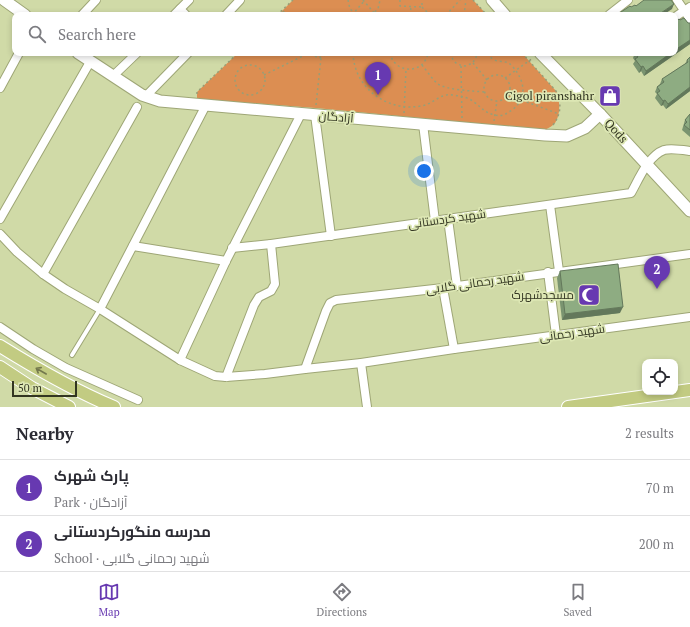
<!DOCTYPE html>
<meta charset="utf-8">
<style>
body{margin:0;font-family:"PT Serif",Cairo,serif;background:#f2f2f3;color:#2b2b33}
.controls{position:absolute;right:12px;bottom:12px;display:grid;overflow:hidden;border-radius:8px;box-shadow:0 2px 6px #0003}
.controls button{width:36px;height:36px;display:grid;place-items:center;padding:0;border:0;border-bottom:1px solid #e1e1e2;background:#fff;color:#2b2b33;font:20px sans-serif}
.scale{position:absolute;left:12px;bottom:10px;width:65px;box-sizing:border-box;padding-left:4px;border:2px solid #323521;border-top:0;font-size:11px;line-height:14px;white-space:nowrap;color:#323521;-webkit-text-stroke:3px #dde7b4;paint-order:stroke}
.you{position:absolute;left:424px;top:171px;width:14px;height:14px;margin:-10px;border:3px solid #fff;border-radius:50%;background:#1a73e8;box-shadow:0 0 0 6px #1a73e833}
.badge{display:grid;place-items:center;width:26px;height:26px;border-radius:50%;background:#6739b1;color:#fff;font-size:13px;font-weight:700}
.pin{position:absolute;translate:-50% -33px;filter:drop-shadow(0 1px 2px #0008)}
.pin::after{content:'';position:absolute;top:21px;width:14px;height:12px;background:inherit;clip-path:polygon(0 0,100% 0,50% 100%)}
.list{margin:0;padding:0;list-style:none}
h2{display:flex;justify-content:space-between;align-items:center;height:52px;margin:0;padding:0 16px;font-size:17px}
h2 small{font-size:13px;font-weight:400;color:#7c7c81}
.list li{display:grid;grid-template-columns:26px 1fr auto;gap:12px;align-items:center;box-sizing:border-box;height:56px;padding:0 16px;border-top:1px solid #e1e1e2}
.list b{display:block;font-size:15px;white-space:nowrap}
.list p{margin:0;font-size:13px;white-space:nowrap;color:#7c7c81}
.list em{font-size:13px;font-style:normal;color:#7c7c81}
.icon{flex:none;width:22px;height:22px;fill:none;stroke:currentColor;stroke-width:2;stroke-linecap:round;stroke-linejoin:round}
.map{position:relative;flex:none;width:690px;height:407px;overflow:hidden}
.search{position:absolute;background:#fff;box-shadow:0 2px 6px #0003;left:12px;right:12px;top:12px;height:44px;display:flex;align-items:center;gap:10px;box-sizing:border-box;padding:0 14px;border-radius:8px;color:#7c7c81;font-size:15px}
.sheet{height:164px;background:#fff}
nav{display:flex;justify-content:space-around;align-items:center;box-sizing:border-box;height:56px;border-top:1px solid #e1e1e2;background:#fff;font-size:11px;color:#7c7c81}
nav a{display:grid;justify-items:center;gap:2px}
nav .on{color:#6739b1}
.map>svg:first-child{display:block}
.green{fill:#dc8e52}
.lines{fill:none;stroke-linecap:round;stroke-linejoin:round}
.lane-casing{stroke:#9ea676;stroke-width:6}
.street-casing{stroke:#9ea676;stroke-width:10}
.secondary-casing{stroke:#9ea676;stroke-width:13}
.primary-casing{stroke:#fff;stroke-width:14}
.path{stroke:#979f77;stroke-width:1.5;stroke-dasharray:2 3;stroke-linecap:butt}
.lane{stroke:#fff;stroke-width:4}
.street{stroke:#fff;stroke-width:8}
.secondary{stroke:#fff;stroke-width:11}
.primary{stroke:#c2cb82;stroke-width:12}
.wall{fill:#7a9470}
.shaded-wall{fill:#63785b}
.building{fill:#8eac82;stroke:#63785b}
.oneway{stroke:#73784d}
.labels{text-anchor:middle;stroke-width:3.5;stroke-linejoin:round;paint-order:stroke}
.poi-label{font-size:12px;fill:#323521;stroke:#dde7b4;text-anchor:end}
.street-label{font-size:12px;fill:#323521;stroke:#dde7b4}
</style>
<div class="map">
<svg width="690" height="407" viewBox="0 0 690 407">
<rect width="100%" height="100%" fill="#d0daa7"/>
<g class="green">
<path d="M293,0H473L487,15H278Z"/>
<path d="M238,53H522L556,91C560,100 561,114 555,123C553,126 548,128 545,130L316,108L197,99V92Z"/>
</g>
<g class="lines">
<g class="lane-casing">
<path id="lane" d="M72,355L100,309"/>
</g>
<g class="street-casing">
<g id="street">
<path d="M677,0L690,19"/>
<path d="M180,9L186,15"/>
<path d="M82,15L96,0"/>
<path d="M174,15L189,0"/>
<path d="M226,15L240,0"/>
<path d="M609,15L628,0"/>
<path d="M675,17L690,7"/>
<path d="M113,76L137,53"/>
<path d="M0,88L19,53"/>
<path d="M146,96L188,53"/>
<path d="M315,115L331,236"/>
<path d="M423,124L435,221"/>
<path d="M550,205L559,271"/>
<path d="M0,219L90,62"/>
<path d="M448,219L457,286"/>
<path d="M0,234L17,252L43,274L65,289L100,309L180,360L215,376L226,377L265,374L305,369L361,363L454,349L690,317"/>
<path d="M133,246L226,261"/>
<path d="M232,248L271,244L631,193C639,179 648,156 664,150C671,148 683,150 690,151"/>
<path d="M548,272L556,335"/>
<path d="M43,274L137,107"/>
<path d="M443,288L454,349"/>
<path d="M100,309L206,105"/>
<path d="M0,327L33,349L66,368L138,400"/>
<path d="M180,360L226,261L301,114"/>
<path d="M361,363L367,407"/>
<path d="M305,369L326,311L330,303L336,300L443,288L690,254"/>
<path d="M226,377L254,305L259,297L271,291L275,284L271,244"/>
</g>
</g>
<g class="secondary-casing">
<g id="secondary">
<path d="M4,0L25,15"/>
<path d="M492,0L505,15"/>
<path d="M78,53L142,95L160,101L545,135L567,136L585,128L600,114"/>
<path d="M540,53L600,114L690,211"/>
</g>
</g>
<g class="primary-casing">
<g id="primary">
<path d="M0,346C37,369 73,390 114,407"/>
<path d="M0,367L32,388L69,407"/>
<path d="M568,407L690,390"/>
</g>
</g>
<g class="path">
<path d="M348,0L350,9L357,15"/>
<path d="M363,0L376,15"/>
<path d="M400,0V6L422,7V0"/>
<path d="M473,0L487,15"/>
<path d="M422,7L430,15"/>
<path d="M283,11L287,15"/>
<path d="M277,15L293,0"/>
<path d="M352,15L365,0"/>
<path d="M371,15L378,9L380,0"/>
<path d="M410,15L411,7"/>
<path d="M446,15L460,0"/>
<path d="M464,15L466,0"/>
<path d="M311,53L318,58L324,56L328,53"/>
<path d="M353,53C354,88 387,112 421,106C432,105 440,93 452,95C460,96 468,97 474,102C482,108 485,113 495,115C502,117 506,114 512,110C528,98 525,80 512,66C508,61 503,62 498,61C495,61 492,58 490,57L489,53"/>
<path d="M390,53C394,74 424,75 428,53"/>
<path d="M451,53C452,61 456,65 465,66C472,64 476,61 477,53"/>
<path d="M522,53L556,91C562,104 561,114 553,125"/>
<path d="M473,63L487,80"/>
<path d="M422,65C427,71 432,79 438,84C447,90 473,91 484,92"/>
<circle cx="250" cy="80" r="15"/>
<path d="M461,66L462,118"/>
<path d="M264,75L309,53"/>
<circle cx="497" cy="88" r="13"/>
<path d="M505,78L533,58"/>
<path d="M197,94V92L238,53"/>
<path d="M508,95L559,114"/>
<path d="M316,105L321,58"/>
<path d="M404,113L406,69"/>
<path d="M494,121L497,101"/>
</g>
<use href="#lane" class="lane"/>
<use href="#street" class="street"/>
<use href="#secondary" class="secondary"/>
<use href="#primary" class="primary"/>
</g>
<g class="wall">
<path d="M680,20L688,23H690V44L644,76L641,71L639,73L633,64L635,61L633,58L635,53H675Z"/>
<path d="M690,57V91L666,109L663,105L661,106L655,98L657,94L655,92L657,87L660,84L662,79L685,64L687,60Z"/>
<path d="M690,114V137L682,130L685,120Z"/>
<path d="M560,271L620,313L562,320L557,278Z"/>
</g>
<g class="shaded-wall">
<path d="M674,4L672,9L663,15H658Z"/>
<path d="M690,40V44L644,76L646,71L671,53H675V50Z"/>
<path d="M643,66L641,71L639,73L641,67Z"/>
<path d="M690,87V91L666,109L668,104Z"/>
<path d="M665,100L663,105L661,106L663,101Z"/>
<path d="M623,307L620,313L562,320L565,314Z"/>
</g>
<g class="building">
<path d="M644,0H671L674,4L658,15H618V14L630,6L631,7L635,5L636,6Z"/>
<path d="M684,18L688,23H690V40L675,50V22L679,19L680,20Z"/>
<path d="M635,53H671L646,71L643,66L641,67L635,59L638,57Z"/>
<path d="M690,57V87L668,104L665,100L663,101L657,93L660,91L657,87L664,82L662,79L688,62L687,60Z"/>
<path d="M690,114V130L684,125L687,122L685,120Z"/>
<path d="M618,264L623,307L565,314L560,271Z"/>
</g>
<defs><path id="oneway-shaft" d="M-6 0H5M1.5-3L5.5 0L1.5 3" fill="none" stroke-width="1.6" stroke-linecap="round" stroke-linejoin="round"/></defs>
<use class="oneway" href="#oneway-shaft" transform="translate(41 371) rotate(-150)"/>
<defs>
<g id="shop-square" transform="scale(1.15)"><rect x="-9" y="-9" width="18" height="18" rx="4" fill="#6739b1" stroke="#dde7b4"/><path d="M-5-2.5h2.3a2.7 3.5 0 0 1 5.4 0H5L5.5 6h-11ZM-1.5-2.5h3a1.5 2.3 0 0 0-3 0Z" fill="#fff"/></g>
<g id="mosque-square" transform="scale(1.15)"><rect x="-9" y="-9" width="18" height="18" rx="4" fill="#6739b1" stroke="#dde7b4"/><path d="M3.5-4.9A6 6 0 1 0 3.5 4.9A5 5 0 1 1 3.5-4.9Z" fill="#fff"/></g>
</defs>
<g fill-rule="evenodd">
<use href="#shop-square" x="610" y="96"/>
<use href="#mosque-square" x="589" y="295"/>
</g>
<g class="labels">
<g class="poi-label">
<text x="594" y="100">Cigol piranshahr</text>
<text x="574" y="299">مسجدشهرک</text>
</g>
<g class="street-label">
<text transform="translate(336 117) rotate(5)" y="4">آزادگان</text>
<text transform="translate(616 131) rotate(48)" y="4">Qods</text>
<text transform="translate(447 219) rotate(-8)" y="4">شهید کردستانی</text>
<text transform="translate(475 283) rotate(-8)" y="4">شهید رحمانی گلابی</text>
<text transform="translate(572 333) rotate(-8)" y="4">شهید رحمانی</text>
</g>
</g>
</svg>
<div class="controls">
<button><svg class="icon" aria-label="locate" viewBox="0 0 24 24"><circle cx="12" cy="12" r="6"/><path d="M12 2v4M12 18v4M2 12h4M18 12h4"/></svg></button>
</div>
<div class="scale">50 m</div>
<div class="you"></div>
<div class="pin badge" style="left:378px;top:95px">1</div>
<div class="pin badge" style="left:657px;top:289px">2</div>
<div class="search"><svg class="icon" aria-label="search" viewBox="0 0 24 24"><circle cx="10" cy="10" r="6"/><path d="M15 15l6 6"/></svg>Search here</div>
</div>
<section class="sheet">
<h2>Nearby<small>2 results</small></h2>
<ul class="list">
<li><span class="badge">1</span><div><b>پارک شهرک</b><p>Park · آزادگان</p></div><em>70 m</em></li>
<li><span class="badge">2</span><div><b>مدرسه منگورکردستانی</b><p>School · شهید رحمانی گلابی</p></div><em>200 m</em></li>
</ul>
</section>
<nav>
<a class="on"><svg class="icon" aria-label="map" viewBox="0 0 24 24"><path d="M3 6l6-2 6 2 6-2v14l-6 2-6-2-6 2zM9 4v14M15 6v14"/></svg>Map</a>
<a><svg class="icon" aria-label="directions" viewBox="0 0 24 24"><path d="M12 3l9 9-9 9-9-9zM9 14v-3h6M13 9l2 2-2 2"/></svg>Directions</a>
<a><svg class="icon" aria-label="saved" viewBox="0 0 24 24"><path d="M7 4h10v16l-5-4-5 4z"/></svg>Saved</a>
</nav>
